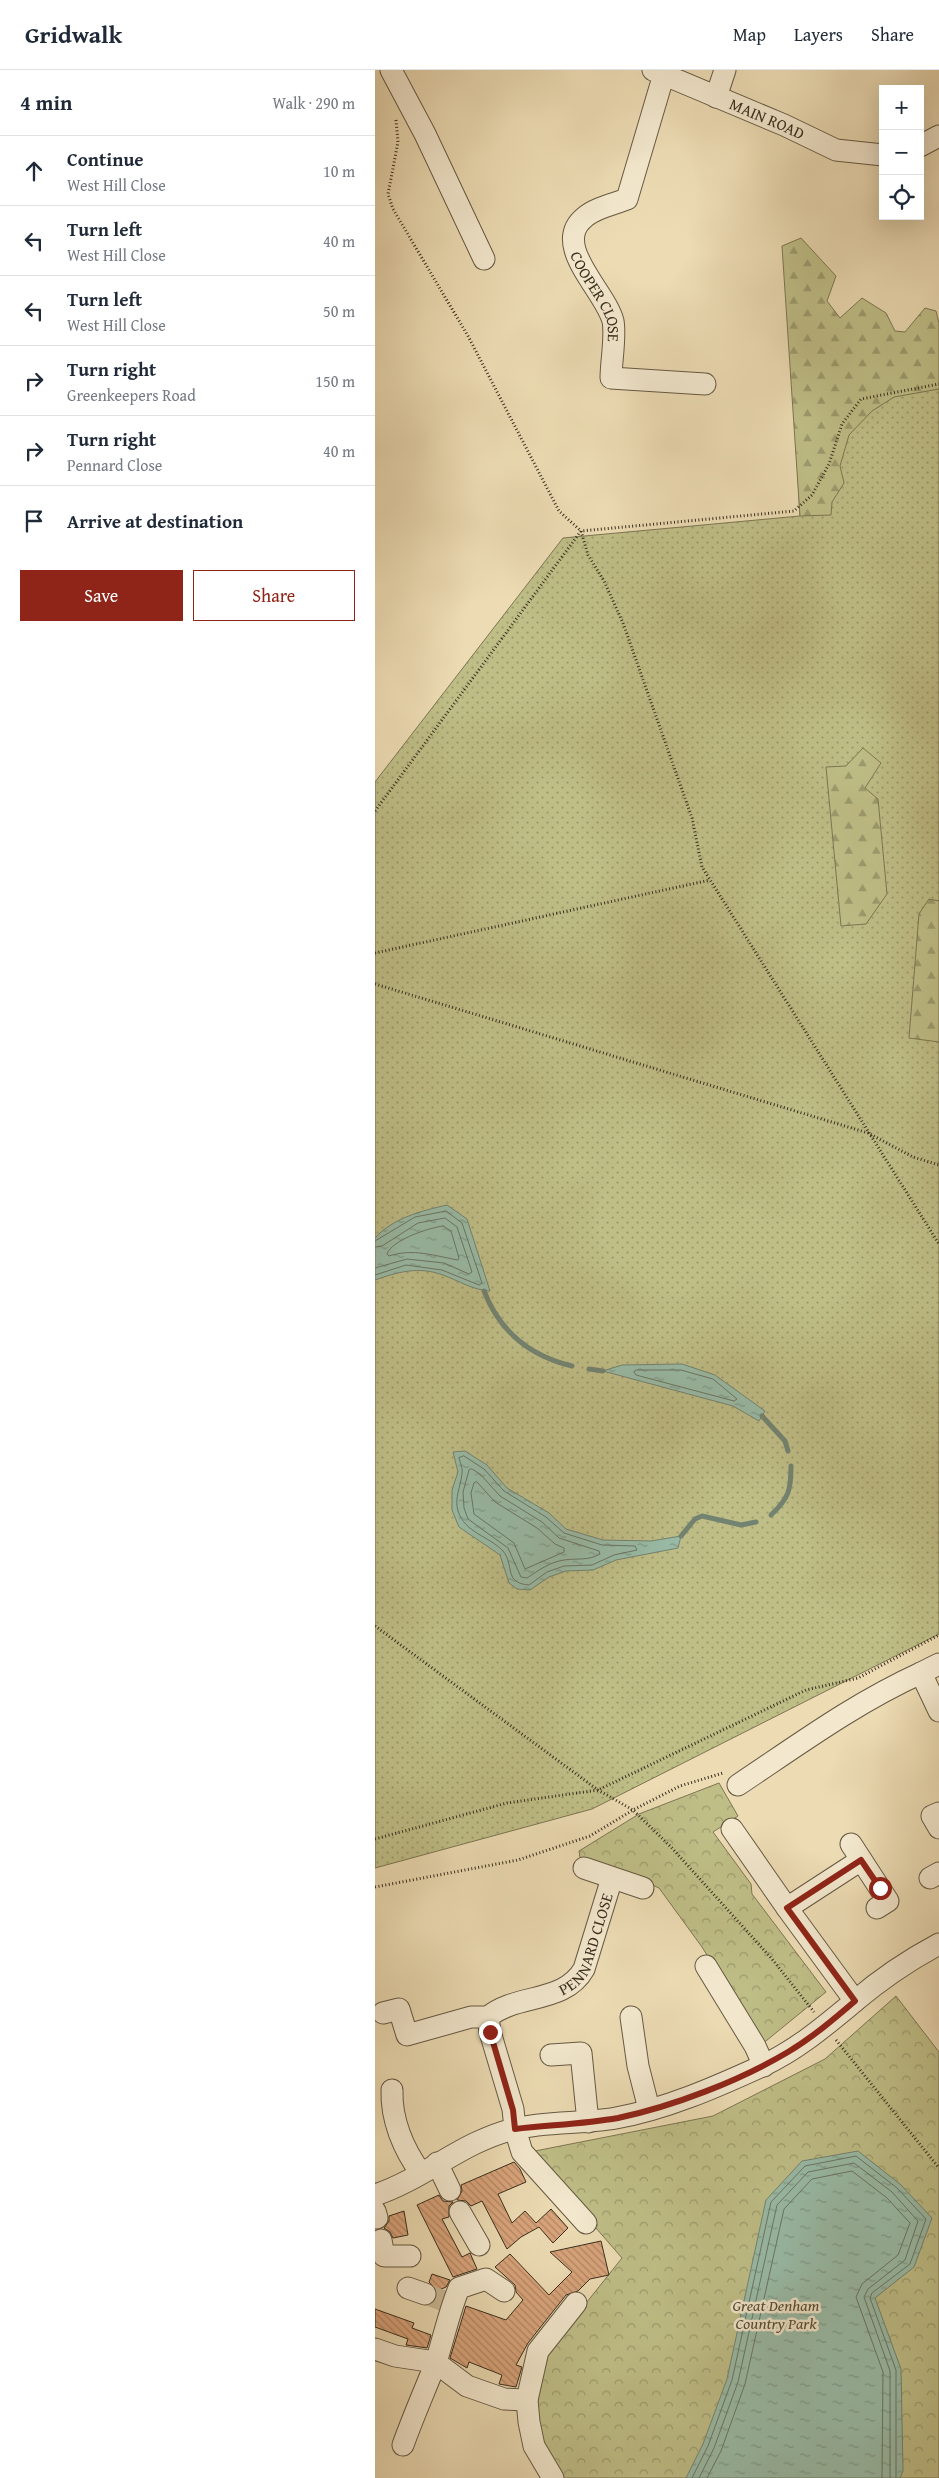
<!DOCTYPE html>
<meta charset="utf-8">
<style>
body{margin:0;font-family:"Gentium Book Plus",serif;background:#f2f2f3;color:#1f2937}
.controls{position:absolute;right:15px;top:15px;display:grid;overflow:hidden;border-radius:0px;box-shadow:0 5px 20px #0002}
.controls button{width:45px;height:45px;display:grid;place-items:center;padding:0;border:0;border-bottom:1px solid #e0e1e3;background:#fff;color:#1f2937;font:25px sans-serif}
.stop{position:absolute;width:15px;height:15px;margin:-11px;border:4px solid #8f2418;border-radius:50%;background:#fff}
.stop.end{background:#8f2418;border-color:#fff;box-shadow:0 1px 5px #0008}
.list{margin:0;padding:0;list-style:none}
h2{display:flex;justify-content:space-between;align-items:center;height:65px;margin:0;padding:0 20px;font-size:21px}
h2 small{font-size:16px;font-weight:400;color:#747a83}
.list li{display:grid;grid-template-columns:32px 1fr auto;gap:15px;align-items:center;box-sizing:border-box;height:70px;padding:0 20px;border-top:1px solid #e0e1e3}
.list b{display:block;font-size:19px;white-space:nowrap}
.list p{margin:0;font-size:16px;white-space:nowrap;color:#747a83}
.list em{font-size:16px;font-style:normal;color:#747a83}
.actions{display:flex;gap:10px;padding:15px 20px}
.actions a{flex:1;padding:11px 0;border:1px solid #8f2418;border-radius:0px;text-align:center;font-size:18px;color:#8f2418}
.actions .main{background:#8f2418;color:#fff}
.icon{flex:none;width:28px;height:28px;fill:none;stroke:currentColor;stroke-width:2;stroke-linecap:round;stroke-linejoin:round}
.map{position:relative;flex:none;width:564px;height:2408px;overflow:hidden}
header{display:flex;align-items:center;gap:30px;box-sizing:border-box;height:70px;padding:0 25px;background:#fff;border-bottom:1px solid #e0e1e3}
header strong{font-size:24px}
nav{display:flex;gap:28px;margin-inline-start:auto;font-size:18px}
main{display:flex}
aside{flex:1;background:#fff}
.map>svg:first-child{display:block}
.grass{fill:url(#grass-dots);stroke:#7c7652}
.forest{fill:url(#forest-firs);stroke:#7c7652}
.park{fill:url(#park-crowns);stroke:#7c7652}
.water{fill:url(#water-ripples);stroke:#738371}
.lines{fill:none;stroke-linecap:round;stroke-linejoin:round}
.shore{stroke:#6a7563;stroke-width:1}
.stream{stroke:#738371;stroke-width:5}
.building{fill:url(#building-back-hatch);stroke:#3a2e1e}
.minor-tunnel{stroke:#c8b895;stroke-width:21;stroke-dasharray:21 11;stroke-linecap:butt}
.minor-casing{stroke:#665943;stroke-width:23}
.path{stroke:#3a2e1e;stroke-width:3;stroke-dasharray:1 2.5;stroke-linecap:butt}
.minor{stroke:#f3e8ce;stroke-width:21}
.route{stroke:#8f2418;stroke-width:6}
.labels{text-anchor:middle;stroke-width:5;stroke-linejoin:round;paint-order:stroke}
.street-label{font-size:16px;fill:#3a2e1e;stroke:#f3e8ce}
.park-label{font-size:16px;font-style:italic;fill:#554b33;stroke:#f3e8ce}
</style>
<header>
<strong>Gridwalk</strong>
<nav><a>Map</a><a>Layers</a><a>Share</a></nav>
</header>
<main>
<aside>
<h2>4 min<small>Walk · 290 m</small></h2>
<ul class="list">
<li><svg class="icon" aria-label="ahead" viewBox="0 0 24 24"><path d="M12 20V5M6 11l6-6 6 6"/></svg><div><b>Continue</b><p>West Hill Close</p></div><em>10 m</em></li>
<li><svg class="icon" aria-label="left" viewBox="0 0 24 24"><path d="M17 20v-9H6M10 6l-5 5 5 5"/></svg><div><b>Turn left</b><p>West Hill Close</p></div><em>40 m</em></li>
<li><svg class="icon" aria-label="left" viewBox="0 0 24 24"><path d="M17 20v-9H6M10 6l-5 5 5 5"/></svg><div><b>Turn left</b><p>West Hill Close</p></div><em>50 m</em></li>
<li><svg class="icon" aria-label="right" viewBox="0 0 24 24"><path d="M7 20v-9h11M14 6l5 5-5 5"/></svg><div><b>Turn right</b><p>Greenkeepers Road</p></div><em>150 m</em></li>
<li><svg class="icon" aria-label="right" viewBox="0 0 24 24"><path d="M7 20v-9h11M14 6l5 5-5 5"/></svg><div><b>Turn right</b><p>Pennard Close</p></div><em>40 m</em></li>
<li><svg class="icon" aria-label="arrive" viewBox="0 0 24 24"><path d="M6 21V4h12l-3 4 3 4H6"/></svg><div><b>Arrive at destination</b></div></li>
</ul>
<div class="actions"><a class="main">Save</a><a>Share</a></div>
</aside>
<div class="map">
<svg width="564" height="2408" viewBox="0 0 564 2408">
<defs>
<pattern id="grass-dots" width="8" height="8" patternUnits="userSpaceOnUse" patternTransform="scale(1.25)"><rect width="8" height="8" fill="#bfbe87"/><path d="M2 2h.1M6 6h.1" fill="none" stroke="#9c9b6e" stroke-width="1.8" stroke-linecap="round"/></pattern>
<pattern id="forest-firs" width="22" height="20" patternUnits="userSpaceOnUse" patternTransform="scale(1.25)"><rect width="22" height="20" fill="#bfbe87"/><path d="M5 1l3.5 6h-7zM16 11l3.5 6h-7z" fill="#9c9b6e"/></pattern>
<pattern id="park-crowns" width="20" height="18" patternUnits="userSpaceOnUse" patternTransform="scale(1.25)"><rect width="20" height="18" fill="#bfbe87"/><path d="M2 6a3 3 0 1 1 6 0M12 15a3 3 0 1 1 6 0" fill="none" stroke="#9c9b6e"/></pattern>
<pattern id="water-ripples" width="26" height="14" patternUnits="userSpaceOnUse" patternTransform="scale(1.25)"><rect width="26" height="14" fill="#99bca8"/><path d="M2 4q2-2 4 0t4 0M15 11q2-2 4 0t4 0" fill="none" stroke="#7e9988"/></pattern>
<pattern id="building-back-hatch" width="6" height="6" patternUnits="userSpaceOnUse" patternTransform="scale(1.25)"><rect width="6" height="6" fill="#d9a47b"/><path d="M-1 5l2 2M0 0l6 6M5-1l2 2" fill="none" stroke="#b18664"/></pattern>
</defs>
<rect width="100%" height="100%" fill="#ecdbb3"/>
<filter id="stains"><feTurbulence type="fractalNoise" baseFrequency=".004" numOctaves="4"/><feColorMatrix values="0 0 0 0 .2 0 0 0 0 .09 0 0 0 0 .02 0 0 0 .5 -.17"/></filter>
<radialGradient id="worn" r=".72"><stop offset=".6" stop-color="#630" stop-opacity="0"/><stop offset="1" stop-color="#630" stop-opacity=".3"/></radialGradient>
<path class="grass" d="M417,302L564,312V1564L217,1739L0,1798V712L188,468L425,446Z"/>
<g class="forest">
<path d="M426,168L461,206L452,231L465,248L487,228L511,243L520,261L530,262L550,238L561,241L564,253V319L519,327L497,341L474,365L465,396L469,413L457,432L456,445L425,446L407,176Z"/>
<path d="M488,678L506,693L490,718L503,729L512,824L491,854L466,856L451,697L471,696Z"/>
<path d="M554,829L564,831V972L534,968L544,844Z"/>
</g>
<g class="park">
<path d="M344,1713L363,1746L338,1762L376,1814L377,1824L451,1922L386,1975L363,1934L327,1877L284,1818L266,1810L205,1788L204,1781L264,1744Z"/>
<path d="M521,1926L564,1982V2408H184L164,2360L162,2320L173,2281L247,2188L155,2082L338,2046L450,1989Z"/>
</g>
<g class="water">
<path d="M72,1135L92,1149L115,1221C98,1220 84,1211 68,1205C43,1196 23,1202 0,1210V1168C18,1148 46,1141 72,1135Z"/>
<path d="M307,1294L340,1305L390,1341L384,1351L358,1336L228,1301L247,1295Z"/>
<path d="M90,1381L112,1395L132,1418L174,1443L191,1459L228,1470L276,1471L306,1466L303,1478L241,1490L218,1500L191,1501L174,1507L155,1520L142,1519L134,1513L125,1485L84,1457L77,1440V1420L83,1402L78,1382Z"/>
<path d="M483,2081L525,2114L557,2148L539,2197L500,2228L526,2299L528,2401L525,2408H311L328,2374L352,2309L391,2130L427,2091Z"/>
</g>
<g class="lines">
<g class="shore">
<path d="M68,1156L76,1161L84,1188L83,1190C60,1186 38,1178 14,1186L12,1184C17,1170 53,1158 68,1156Z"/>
<path d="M0,1171L40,1147L71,1141L87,1153L107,1213L104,1215L67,1200L31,1195L0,1205"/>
<path d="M0,1177L7,1176L43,1153L70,1148L82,1157L97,1202L94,1204L69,1193L32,1189L0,1198"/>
<path d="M262,1300H306L338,1309L362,1329L359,1331L261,1305L259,1302Z"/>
<path d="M89,1386L109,1399L129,1421L171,1447L189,1463L227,1475L260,1476L262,1480L239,1485L217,1495L189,1496L172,1502L154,1515C128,1513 140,1495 128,1481C114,1466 90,1463 83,1441C79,1427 86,1417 87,1403C88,1398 85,1393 84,1388Z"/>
<path d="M97,1399L105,1404L125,1426L167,1452L184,1468L224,1481L225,1484C213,1491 202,1488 189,1490C175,1492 164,1500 152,1508L146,1507L133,1478L93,1449L89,1438L88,1422L94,1400Z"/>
<path d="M102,1412L120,1432L162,1458L180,1474L189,1478V1482L150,1499L139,1473L99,1444L96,1423L99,1413Z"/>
<path d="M317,2408L333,2376L357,2310L396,2132L430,2096L481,2086L522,2118L551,2149L535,2194L497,2223L495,2228L521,2300V2408"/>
<path d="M324,2408L339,2378L363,2312L402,2135L433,2102L479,2093L517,2122L543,2151L530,2190L493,2219L489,2227L515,2301V2408"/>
<path d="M332,2408L346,2381L370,2314L409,2139L437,2109L477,2101L512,2128L535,2153L523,2185L487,2214L481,2227L508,2302L507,2408"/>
</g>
<g class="stream">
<path d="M109,1221C125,1262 155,1286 197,1296"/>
<path d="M214,1299L228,1301"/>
<path d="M387,1346L410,1371L413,1381"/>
<path d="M396,1445C414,1428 416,1420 416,1396"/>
<path d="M306,1466L320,1449L327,1446L366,1455L381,1452"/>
</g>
</g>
<g class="building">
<path d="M139,2092L145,2099L151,2112L123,2124L137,2153L150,2141L161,2153L176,2139L193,2158L178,2173L164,2157L146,2167L132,2179L107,2131L96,2136L91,2131L82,2130L87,2121L86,2115Z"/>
<path d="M64,2125L68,2131L78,2132L74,2136V2147L67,2149L87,2187L95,2183L102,2199L78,2207L42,2135Z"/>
<path d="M29,2141L33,2165L18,2168L15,2162L9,2158L14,2151V2146Z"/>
<path d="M226,2171L234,2205L215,2209L203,2221L191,2225L153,2273L141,2295L147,2297L141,2317L124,2314L127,2305L94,2292L92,2298L75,2288L91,2236L131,2250L148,2230L141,2222L140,2215L120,2197L135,2184L174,2225L197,2202L175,2182Z"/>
<path d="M57,2204L75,2210L71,2217L62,2221L54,2212Z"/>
<path d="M0,2239L39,2253L37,2258L56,2265L52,2278L31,2275L33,2269L0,2257Z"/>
</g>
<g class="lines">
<path class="minor-tunnel" d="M50,2224L69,2231"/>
<g class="minor-casing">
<g id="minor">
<path d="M16,0L50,64L109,189"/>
<path id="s1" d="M278,0L409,55L461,80L508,85"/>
<path id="s2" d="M289,4L252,129C239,134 220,138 210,147C175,175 230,220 238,251C241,266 236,292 236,308L330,314"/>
<path d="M341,27L350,0"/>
<path d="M545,76L564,66"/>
<path d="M564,1594L546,1603L564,1641"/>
<path d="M363,1715C423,1675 480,1633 546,1603"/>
<path d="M564,1743L557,1746L564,1758"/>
<path d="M357,1759L412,1838L480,1931"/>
<path d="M476,1774L513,1831L502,1838"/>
<path d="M209,1798L268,1818"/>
<path d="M555,1808L564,1803"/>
<path d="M412,1838L486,1790"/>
<path d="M331,1896L380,1976L389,1996"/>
<path d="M8,1943L24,1939L32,1965L96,1947H113"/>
<path d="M256,1947L263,1996L274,2039"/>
<path d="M176,1985L206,1983L213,2052"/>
<path d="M17,2020C16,2049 28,2079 46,2103"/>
<path d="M62,2093L75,2120"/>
<path d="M0,2125C49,2109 88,2071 139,2059C172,2051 208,2054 241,2048C291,2039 341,2017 387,1996C422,1980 451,1955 480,1931C506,1909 534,1890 564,1874"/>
<path d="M0,2141L2,2148"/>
<path d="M85,2142L104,2175"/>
<path id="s3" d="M211,2153L147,2082L140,2059L138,2039L115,1962L113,1947C142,1923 189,1934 209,1899L237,1808"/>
<path d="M6,2170L9,2186H35"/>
<path d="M33,2218L50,2224"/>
<path d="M0,2279L20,2286L60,2292L92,2316L129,2329L152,2330"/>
<path d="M28,2375C38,2347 50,2320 61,2292C69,2267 74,2242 84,2218L111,2209L129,2221"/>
<path d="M178,2408L159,2376L154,2352L152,2330L163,2281L201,2233"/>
</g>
</g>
<g class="path">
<path d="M21,50L23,72L13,124L18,139L93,266L184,441L206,461L213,485L229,511L248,553L317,748L327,797L564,1174"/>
<path d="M0,741L206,461L419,441L437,425L454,394L467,354L486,329L564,314"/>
<path d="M0,883L335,810"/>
<path d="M0,914L493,1063L538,1087L564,1095"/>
<path d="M0,1556L223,1720L258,1740L296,1777L397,1889L439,1942"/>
<path d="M0,1769L132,1733L223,1720L431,1620L483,1608L564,1565"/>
<path d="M0,1817L143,1790L215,1766L258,1740L305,1716L348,1703"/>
<path d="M461,1970L564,2098"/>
</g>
<use href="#minor" class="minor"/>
</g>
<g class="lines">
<path class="route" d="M115,1962L138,2040L140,2059C174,2055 209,2054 243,2048C299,2036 364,2011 413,1982C438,1967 459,1949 480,1931L412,1838L486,1790L505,1818"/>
</g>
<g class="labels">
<g class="street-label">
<text dy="6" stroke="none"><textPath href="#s1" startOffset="124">MAIN ROAD</textPath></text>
<text dy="6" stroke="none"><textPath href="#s2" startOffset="265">COOPER CLOSE</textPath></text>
<text dy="6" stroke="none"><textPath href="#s3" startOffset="368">PENNARD CLOSE</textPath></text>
</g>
<g class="park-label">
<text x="401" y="2241">Great Denham<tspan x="401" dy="18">Country Park</tspan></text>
</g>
</g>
<rect width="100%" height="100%" filter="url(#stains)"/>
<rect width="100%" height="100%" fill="url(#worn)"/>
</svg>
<div class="controls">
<button>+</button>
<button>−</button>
<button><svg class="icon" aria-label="locate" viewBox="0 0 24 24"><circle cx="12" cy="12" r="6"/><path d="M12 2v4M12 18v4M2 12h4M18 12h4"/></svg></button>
</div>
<div class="stop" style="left:505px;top:1818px"></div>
<div class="stop end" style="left:115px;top:1962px"></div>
</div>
</main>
